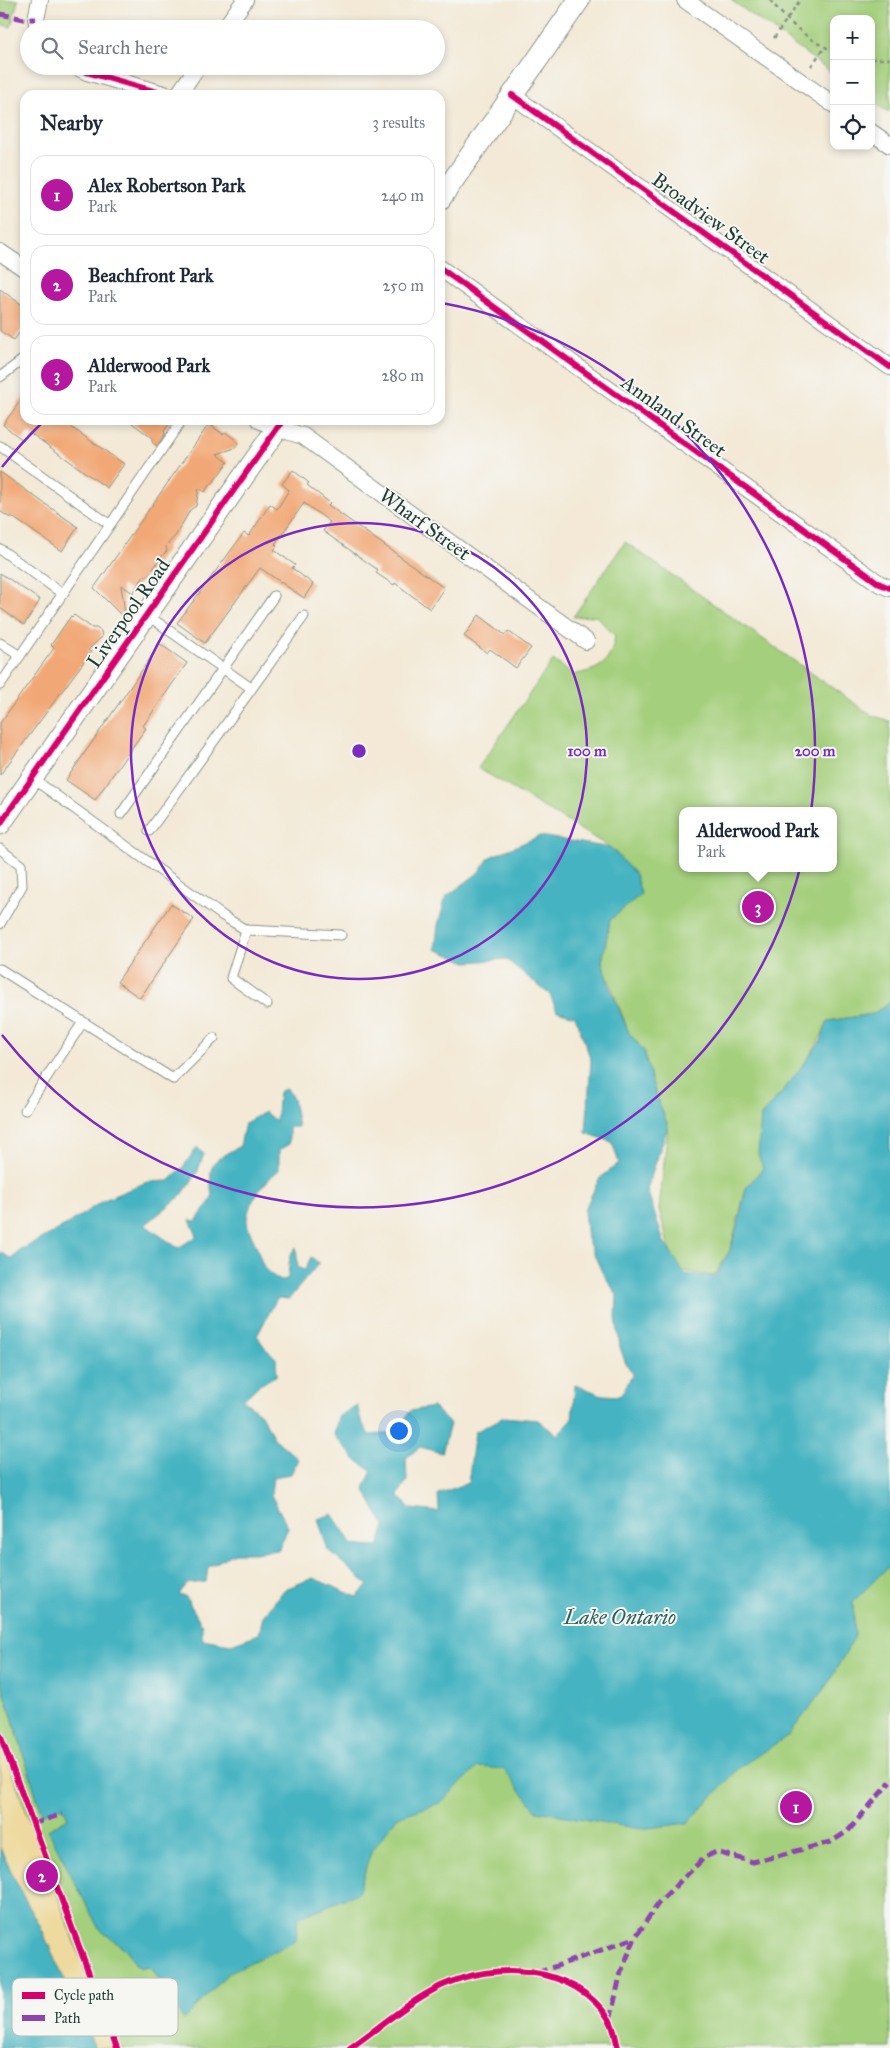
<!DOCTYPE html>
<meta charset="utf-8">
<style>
body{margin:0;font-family:"IM FELL Great Primer",serif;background:#f2f2f3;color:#1f2937}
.controls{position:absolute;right:15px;top:15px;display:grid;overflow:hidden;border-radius:10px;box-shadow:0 2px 8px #0003}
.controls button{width:45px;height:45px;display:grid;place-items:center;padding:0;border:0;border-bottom:1px solid #e0e1e3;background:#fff;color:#1f2937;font:25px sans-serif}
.you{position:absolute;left:398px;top:1430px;width:18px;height:18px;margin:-12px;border:4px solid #fff;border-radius:50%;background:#1a73e8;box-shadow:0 0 0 8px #1a73e833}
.badge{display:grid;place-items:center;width:32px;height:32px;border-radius:50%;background:#b5179e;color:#fff;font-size:16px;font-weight:700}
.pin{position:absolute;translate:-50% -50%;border:2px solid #fff;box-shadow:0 1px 5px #0006}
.popup{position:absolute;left:679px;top:807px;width:158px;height:65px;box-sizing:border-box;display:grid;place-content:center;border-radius:10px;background:#fff;filter:drop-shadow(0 1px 4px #0005);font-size:16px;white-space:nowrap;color:#747a83}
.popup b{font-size:19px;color:#1f2937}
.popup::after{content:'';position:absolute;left:50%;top:100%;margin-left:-10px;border:10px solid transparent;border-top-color:#fff}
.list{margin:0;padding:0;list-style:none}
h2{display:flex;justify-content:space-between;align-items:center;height:65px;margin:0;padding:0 20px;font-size:21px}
h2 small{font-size:16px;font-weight:400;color:#747a83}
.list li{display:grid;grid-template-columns:32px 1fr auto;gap:15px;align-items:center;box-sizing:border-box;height:80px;margin:0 10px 10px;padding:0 10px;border:1px solid #e0e1e3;border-radius:15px}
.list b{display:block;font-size:19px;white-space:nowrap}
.list p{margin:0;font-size:16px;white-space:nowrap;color:#747a83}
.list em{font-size:16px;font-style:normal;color:#747a83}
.icon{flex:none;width:28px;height:28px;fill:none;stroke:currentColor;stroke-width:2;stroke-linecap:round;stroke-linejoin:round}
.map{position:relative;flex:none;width:890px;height:2048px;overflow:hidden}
.search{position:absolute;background:#fff;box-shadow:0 2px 8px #0003;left:20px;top:20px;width:425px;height:55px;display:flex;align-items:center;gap:12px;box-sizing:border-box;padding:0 18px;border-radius:28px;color:#747a83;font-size:19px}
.panel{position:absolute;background:#fff;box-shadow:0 2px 8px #0003;left:20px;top:90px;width:425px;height:335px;border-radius:15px}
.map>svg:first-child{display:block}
.green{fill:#a4cf7c;stroke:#628658;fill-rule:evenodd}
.sand{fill:#eeda9e;stroke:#868c69}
.water{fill:#45b3c1;stroke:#32787a}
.building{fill:#f2a876}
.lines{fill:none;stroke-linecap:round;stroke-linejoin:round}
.service-casing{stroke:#899385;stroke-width:11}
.minor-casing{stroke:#899385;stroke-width:18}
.tertiary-casing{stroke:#899385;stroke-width:23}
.path{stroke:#899385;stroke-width:2.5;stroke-dasharray:4 4;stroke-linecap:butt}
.service{stroke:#fff;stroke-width:9}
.minor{stroke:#fff;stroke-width:16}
.tertiary{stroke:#fff;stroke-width:21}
.quiet{stroke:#8e44ad;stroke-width:5;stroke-dasharray:10 5;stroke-linecap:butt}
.cycleway-casing{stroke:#f6f6f2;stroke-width:9}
.cycleway{stroke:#d6006c;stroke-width:6}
.ring{fill:none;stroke:#7b2cbf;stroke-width:2.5}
.labels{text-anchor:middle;stroke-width:4;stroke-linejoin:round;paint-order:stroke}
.street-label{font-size:20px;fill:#1f3d34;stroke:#f6f6f2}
.water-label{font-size:21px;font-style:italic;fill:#2a605e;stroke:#f6f6f2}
.key{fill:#f6f6f2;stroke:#b6beb9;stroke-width:1}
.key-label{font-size:14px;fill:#1f3d34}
.centre{fill:#7b2cbf;stroke:#f6f6f2;stroke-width:2.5}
.ring-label{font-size:15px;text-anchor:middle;font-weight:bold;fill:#7b2cbf;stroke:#f6f6f2;stroke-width:4;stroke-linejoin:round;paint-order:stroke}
</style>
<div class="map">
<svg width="890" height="2048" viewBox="0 0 890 2048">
<rect width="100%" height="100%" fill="#f6f6f2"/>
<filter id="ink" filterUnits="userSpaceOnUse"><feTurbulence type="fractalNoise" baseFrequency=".02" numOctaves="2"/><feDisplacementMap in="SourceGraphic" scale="10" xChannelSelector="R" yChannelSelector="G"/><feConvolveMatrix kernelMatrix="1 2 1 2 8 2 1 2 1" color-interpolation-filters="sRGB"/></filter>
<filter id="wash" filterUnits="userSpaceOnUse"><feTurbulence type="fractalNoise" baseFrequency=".0096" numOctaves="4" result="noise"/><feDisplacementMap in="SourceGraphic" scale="20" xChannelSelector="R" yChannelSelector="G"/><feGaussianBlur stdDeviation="1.12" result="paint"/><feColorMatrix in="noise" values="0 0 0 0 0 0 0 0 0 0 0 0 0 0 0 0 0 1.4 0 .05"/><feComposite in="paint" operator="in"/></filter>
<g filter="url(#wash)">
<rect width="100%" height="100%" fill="#f3e9d6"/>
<g class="green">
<path d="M0,0H18L11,27L0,24Z"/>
<path d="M731,0H890V110L888,112L871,100V19H834V74Z"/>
<path d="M625,542L871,715L890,721V1002L873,1014L828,1021C814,1057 786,1087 761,1116L763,1168L746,1188L730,1250L714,1276L683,1271L670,1252L659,1209L668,1126L654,1089L644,1051L629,1033L602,962L610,920L641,894L635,874L611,848L478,768L553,660L573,675C601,669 610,665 615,636L596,616L573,617ZM683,811H833V868H683Z"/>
<path d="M890,1562V2048H95L93,2039L0,1848V1678L42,1814L63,1806L68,1818L48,1830L99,1929L127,1950L136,1965L141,1968L147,1966L153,1970L433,1760L852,1602L882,1573Z"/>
</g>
<path class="sand" d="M0,1741L114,2048H95L40,1926L22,1894L0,1848Z"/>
<g class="water">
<path d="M540,836L611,848L635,874L641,894L610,920L602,962L610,988L629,1033L644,1051L654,1089L668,1126L647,1189L663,1240L685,1274L715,1277L730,1250L739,1221L746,1188L763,1168L758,1154L761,1116L783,1091L821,1041L828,1021L873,1014L890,1002V1565L853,1602L855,1636L829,1682L789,1735L740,1767L688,1823L640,1829L537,1811L503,1769L478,1767L440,1803L397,1817L371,1852L358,1893L298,1918L296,1941L228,1973L184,2020L153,1970L147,1966L141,1968L136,1965L127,1950L99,1929L48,1830L68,1818L63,1807L42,1814L0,1678V1252L12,1259L19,1251L65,1226L104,1200L147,1182L169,1181L182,1169L197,1147L204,1154L197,1173L182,1195L145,1225L178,1248L197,1236L190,1220L196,1221L212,1199C209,1163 208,1163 240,1146L245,1123L265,1112L276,1122L279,1092L287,1088L293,1099L298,1127H289V1144L279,1150V1170C266,1180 246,1204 247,1222C248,1230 254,1240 257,1248C264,1268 262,1269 281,1281L288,1278L290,1255L296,1247L298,1268L305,1270L311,1257L319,1263L289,1299L277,1298L257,1336L266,1349L276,1358L277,1375L258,1386L243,1400L261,1414L274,1438L298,1459L291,1474L273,1477L271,1495L288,1527L279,1550L254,1553H235L208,1567L206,1582L186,1584L179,1595L186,1597L202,1625V1639L231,1644L259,1634L263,1616L285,1589L313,1578L357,1597L368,1585L328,1550L318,1519L332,1514L353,1545L378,1547L385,1526L375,1510L364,1488L372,1471L356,1460L334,1435L338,1417L357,1405L361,1421L369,1435L397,1433L410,1411L433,1407L450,1424L442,1453L420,1447L406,1458L407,1481L398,1495L411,1509L439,1512L438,1494L468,1483L475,1432L504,1417L538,1420L557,1435L572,1419L575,1385L603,1395L620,1396L633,1374L625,1362L620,1347L616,1317L617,1295L602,1272L587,1239L584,1211L599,1179L619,1163L612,1142L586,1133L591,1060L575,1016L557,1011L550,995L506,959L467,962L435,949L438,925L446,897L478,873L490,857Z"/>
<path d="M0,1848L22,1894L40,1926L95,2048H0Z"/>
</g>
<g id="blocks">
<g class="building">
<path d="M0,289L25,307V325L14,340L0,331Z"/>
<path d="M25,394V420H61L124,464L107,488L29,432L23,440L3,425Z"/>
<path d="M128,420H172L164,431L165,434L157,446L152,442V438Z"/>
<path d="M209,424L223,434L225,432L236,440L238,444L235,448L217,454L228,462L212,484L209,485L205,492L199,488L196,506L190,510L176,535L166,546L167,551L162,556L147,577L144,576L133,593L121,585L126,620L94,588Z"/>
<path d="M293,470L309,483L307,485L330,503L328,505L444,588L430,609L395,583L394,585L376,573L378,570L323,531L330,522L304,503L275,544L277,546L274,550L295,565L292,568L313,584L304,598L260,568L205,643L177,623L244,533L249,536L270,504L277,509L289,490L282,484Z"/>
<path d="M0,472L78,527L62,551L11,516L10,518L0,511Z"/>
<path d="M0,573L40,600L24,625L0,608Z"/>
<path d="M74,615L92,628H96L101,631L102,637L88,650L91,652L0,775V723L54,648L51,645L71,616L72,617Z"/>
<path d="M479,615L505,635L508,631L531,648L516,668L490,649L487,653L464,636Z"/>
<path d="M160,644L187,663L143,726L146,728L95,800L66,780Z"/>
<path d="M171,904L194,919L140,998L117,982Z"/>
</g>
</g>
</g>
<g filter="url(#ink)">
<use href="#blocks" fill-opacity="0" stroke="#899385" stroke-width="1"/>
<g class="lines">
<g class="service-casing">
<g id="service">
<path d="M0,377L25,358"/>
<path d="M0,446L109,524"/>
<path d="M0,549L63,594"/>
<path d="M147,615L251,688"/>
<path d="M0,643L20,656"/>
<path d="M0,685L182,420"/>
<path d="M32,778L223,916L246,930L341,935"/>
<path d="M121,814L274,596"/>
<path d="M149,831L304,616"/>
<path d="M0,849L21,865L22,886L0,924"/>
<path d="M246,930L231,978L267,1004"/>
<path d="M0,969L173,1079L214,1038"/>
<path d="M25,1110L83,1022"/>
</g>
</g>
<g class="minor-casing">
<g id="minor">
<path d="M685,0L834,105"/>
<path d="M38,29L36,19L40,0"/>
<path d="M224,29L245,0"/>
<path d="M75,66L87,72L167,95"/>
<path d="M178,95L198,66"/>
<path d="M512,95L890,367"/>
<path d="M871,132L890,145"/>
<path d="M0,252L25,269"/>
<path d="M440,268L880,584L890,588"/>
<path d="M259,420L277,428L303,436L586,641"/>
</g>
</g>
<g class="tertiary-casing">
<g id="tertiary">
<path d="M440,199L579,0"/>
<path d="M0,824L283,420"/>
</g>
</g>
<g class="path">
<path d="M770,0C787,21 808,41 834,51"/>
<path d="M774,38L800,0"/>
<path d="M871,59H890"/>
<path d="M811,66L825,47"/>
</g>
<use href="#service" class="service"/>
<use href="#minor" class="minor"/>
<use href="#tertiary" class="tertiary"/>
<g class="quiet">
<path d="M0,14L24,19H36"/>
<path d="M33,1824L62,1814"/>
<path d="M537,1973L635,1938"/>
<path d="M610,2020L621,1972L635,1938L659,1902L705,1857L716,1852L753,1862L831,1842L848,1831L890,1782"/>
</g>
<g class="cycleway-casing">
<g id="cycleway">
<path d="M75,66L87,72L167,95"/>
<path d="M512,95L890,367"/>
<path d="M440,268L880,584L890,588"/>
<path d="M0,824L283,420"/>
<path d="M0,1735L117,2048"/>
<path d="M350,2048C380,2027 408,2002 441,1986C495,1961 573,1964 609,2019C614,2027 616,2039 618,2048"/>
</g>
</g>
<use href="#cycleway" class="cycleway"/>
</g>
</g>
<g class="ring">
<circle cx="359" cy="751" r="228"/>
<path d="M2 467A456 456 0 0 1 45 420M442 303A456 456 0 1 1 2 1035"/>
</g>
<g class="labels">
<g class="street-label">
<text transform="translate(711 218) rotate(36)" y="7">Broadview Street</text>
<text transform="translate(674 416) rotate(36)" y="7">Annland Street</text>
<text transform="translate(425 524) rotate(36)" y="7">Wharf Street</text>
<text transform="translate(128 613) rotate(-55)" y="7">Liverpool Road</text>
</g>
<g class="water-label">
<text x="620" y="1624">Lake Ontario</text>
</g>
</g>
<rect x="12" y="1978" width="166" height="58" rx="8" class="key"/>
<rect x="22" y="1992" width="23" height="7" fill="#d6006c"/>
<rect x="22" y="2015" width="23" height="6" fill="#8e44ad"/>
<g class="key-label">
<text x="54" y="2000">Cycle path</text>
<text x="54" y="2023">Path</text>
</g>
<circle cx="359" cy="751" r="8" class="centre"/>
<g class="ring-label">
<text x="587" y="756">100 m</text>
<text x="815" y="756">200 m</text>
</g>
</svg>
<div class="controls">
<button>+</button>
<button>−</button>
<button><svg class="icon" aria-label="locate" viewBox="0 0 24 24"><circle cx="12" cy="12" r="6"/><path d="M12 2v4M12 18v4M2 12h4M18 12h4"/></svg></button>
</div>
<div class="you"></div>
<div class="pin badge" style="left:796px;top:1807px">1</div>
<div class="pin badge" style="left:42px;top:1876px">2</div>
<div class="pin badge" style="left:758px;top:907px">3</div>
<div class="popup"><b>Alderwood Park</b>Park</div>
<div class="search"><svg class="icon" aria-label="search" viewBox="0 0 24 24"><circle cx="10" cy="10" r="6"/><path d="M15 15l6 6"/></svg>Search here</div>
<section class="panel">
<h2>Nearby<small>3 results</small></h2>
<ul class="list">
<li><span class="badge">1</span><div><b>Alex Robertson Park</b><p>Park</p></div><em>240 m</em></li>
<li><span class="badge">2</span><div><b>Beachfront Park</b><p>Park</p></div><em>250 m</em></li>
<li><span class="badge">3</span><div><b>Alderwood Park</b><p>Park</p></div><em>280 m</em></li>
</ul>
</section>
</div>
